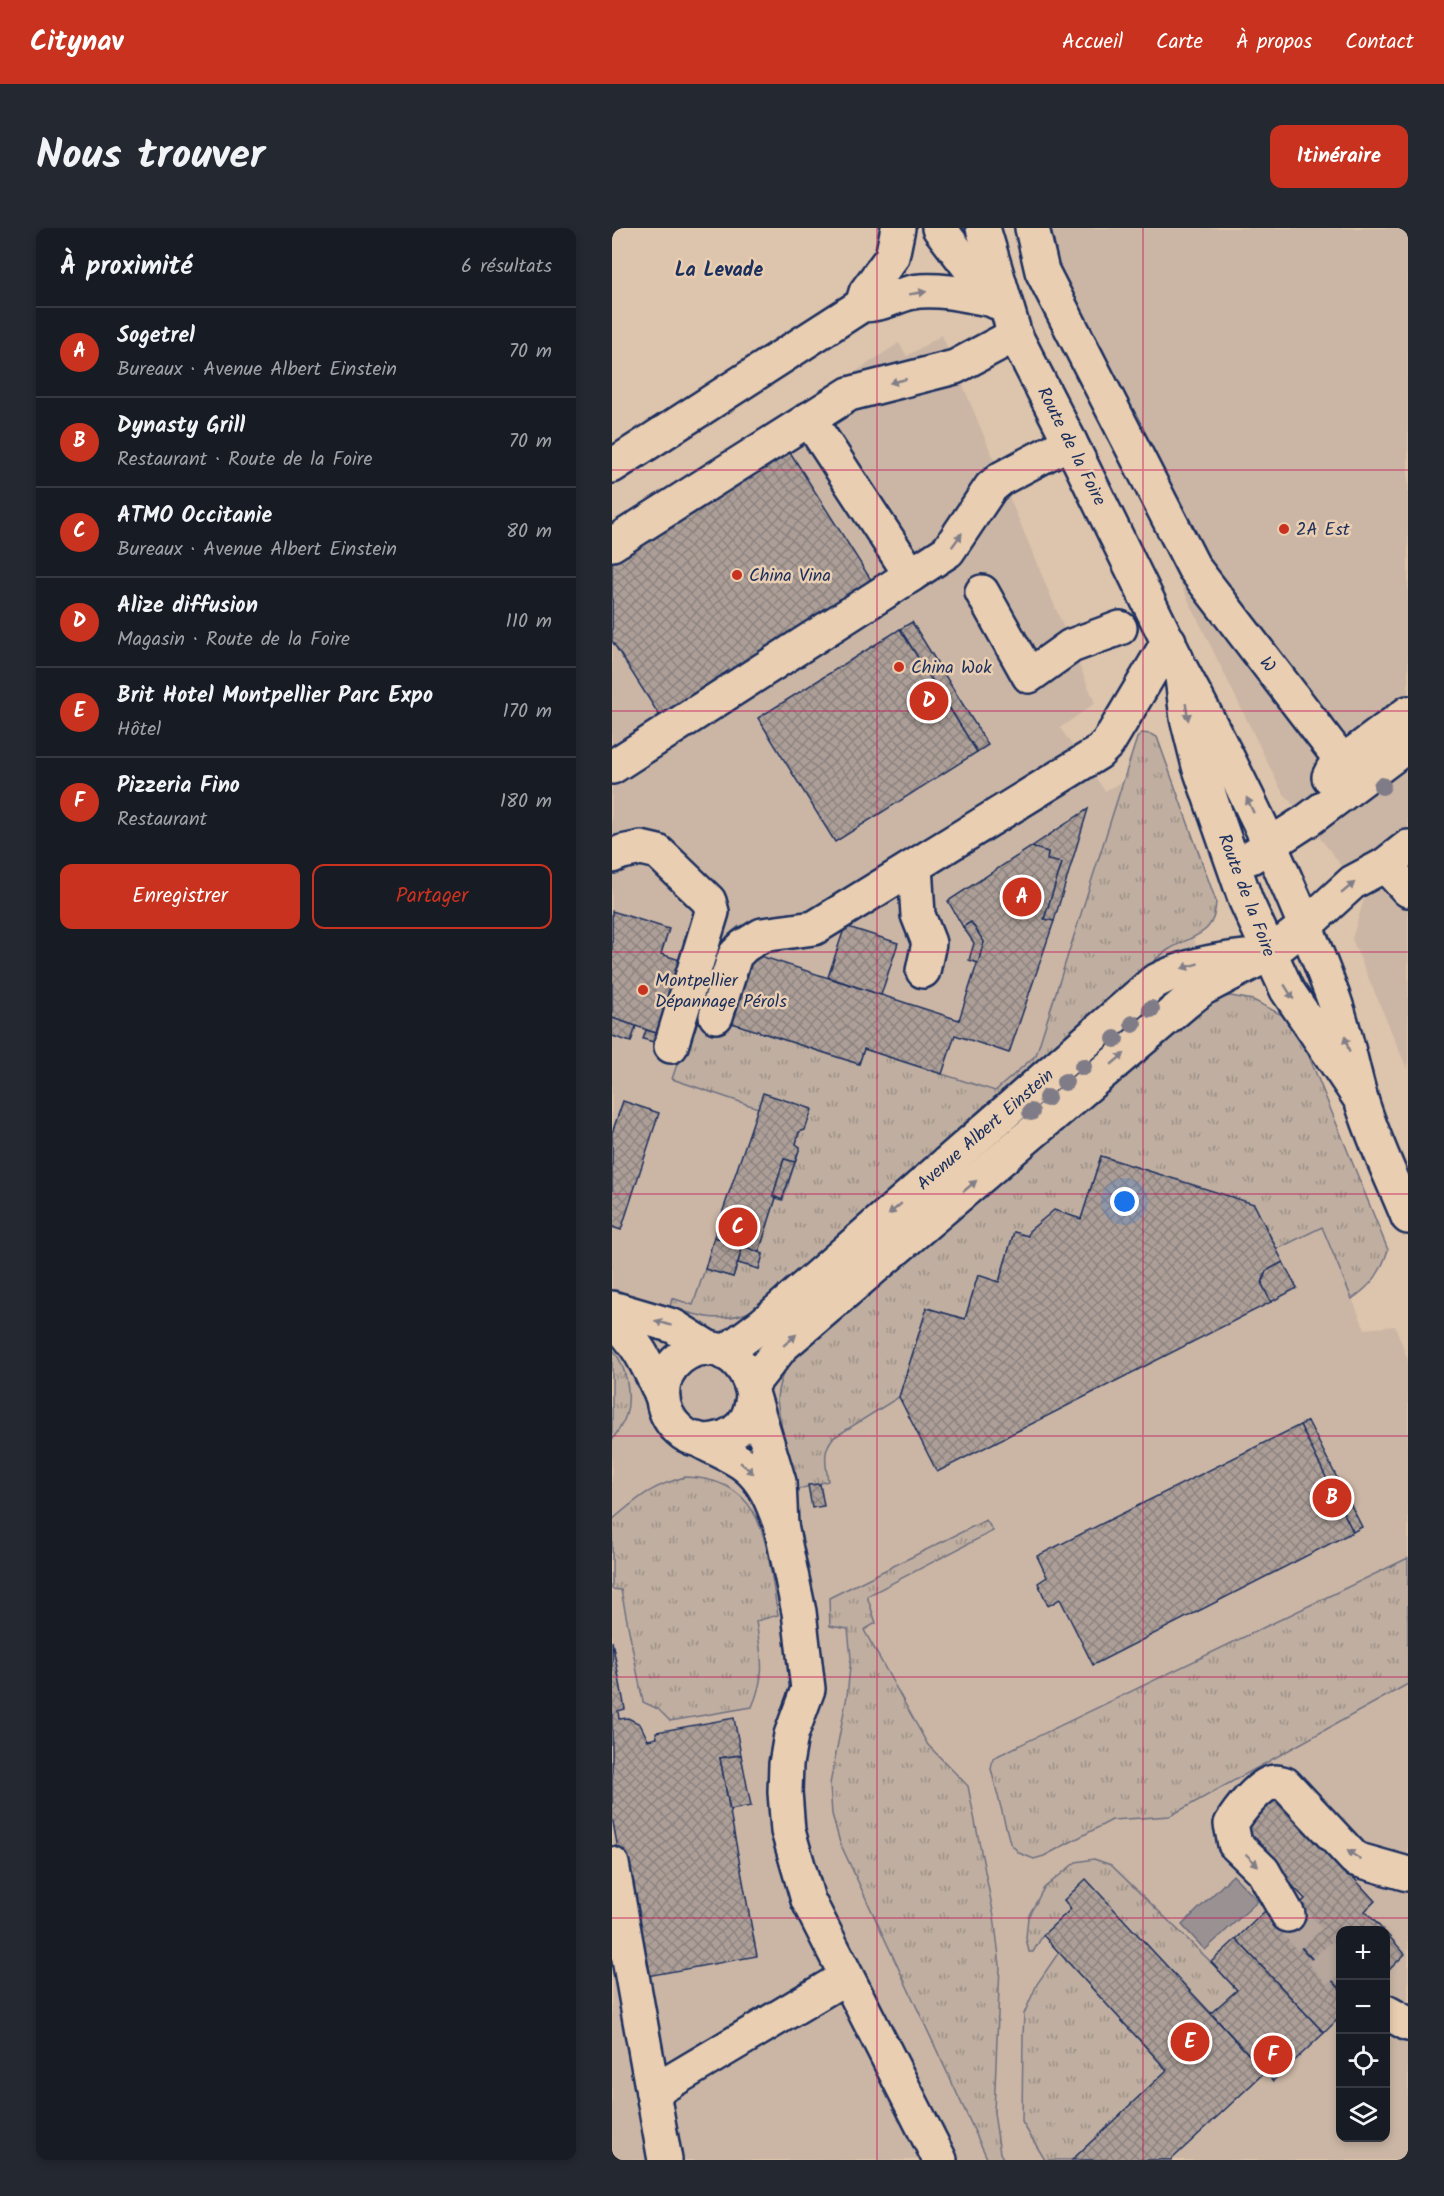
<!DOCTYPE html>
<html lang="fr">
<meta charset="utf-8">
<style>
body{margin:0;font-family:Kalam,sans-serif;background:#242831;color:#f1f3f6}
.controls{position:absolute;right:18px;bottom:18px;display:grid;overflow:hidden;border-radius:12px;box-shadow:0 3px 9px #0003}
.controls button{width:54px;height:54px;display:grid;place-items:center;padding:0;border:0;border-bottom:2px solid #363941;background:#171b24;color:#f1f3f6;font:30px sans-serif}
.you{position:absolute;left:513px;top:974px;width:21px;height:21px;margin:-15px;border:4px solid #fff;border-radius:50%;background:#1a73e8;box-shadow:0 0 0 9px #1a73e833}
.badge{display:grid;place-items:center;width:39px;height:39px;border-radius:50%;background:#c8321e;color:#fff;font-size:20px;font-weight:700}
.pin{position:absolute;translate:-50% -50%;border:3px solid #fff;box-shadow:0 2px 6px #0006}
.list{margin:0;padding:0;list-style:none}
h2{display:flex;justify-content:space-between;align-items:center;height:78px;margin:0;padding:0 24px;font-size:26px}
h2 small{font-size:20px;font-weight:400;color:#9ea1a6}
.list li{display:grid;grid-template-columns:39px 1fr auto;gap:18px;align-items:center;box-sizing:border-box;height:90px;padding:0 24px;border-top:2px solid #363941}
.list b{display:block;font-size:22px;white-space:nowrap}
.list p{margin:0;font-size:20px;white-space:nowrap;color:#9ea1a6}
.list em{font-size:20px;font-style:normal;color:#9ea1a6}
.actions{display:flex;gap:12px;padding:18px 24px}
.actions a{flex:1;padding:14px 0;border:2px solid #c8321e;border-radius:12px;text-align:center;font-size:21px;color:#c8321e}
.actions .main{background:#c8321e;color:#fff}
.icon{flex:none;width:33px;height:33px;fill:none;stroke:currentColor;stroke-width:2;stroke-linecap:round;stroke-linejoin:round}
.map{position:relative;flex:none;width:796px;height:1932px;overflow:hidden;border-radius:12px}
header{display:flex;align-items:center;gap:36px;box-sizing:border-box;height:84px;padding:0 30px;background:#c8321e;color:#fff}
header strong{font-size:28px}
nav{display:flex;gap:33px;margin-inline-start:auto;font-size:21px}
.intro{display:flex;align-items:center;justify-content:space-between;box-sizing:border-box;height:144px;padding:0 36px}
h1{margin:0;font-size:42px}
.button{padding:15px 27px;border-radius:12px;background:#c8321e;color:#fff;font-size:21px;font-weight:700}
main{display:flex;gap:36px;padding:0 36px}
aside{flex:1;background:#171b24;border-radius:12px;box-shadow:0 3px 9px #0003}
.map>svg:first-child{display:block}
.built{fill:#cbb6a5;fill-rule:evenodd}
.grass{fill:url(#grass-tufts);stroke:#6e6f80;stroke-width:1.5}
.water{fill:#9a9192;stroke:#676a7d;stroke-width:1.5}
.building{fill:url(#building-cross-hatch);stroke:#1b2f5e;stroke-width:1.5}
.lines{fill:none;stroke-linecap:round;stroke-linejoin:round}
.minor-tunnel{stroke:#b6a69c;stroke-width:33;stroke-dasharray:33 16;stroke-linecap:butt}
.minor-casing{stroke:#1b2f5e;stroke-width:38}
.minor{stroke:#e9ceb1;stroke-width:33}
.tree{fill:#807c87}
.oneway{fill:#827e88}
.grid{fill:none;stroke:#c2185b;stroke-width:1.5;stroke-opacity:0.55}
.poi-dot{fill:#c8321e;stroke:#e9ceb1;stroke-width:2}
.labels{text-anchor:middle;stroke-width:5;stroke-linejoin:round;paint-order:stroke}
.street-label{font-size:18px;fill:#1b2f5e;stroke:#e9ceb1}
.poi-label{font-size:18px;fill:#1b2f5e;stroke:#e9ceb1;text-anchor:start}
.neighbourhood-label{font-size:20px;font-weight:bold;fill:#1b2f5e;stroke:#e9ceb1}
</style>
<header>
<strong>Citynav</strong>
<nav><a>Accueil</a><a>Carte</a><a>À propos</a><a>Contact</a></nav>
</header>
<div class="intro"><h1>Nous trouver</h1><a class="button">Itinéraire</a></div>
<main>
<aside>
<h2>À proximité<small>6 résultats</small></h2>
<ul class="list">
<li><span class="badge">A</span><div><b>Sogetrel</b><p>Bureaux · Avenue Albert Einstein</p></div><em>70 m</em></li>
<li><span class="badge">B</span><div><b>Dynasty Grill</b><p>Restaurant · Route de la Foire</p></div><em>70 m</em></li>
<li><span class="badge">C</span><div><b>ATMO Occitanie</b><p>Bureaux · Avenue Albert Einstein</p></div><em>80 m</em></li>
<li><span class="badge">D</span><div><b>Alize diffusion</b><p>Magasin · Route de la Foire</p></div><em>110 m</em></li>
<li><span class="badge">E</span><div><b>Brit Hotel Montpellier Parc Expo</b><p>Hôtel</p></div><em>170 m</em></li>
<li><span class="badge">F</span><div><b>Pizzeria Fino</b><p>Restaurant</p></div><em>180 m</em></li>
</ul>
<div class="actions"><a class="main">Enregistrer</a><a>Partager</a></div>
</aside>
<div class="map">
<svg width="796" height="1932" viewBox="0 0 796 1932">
<defs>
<pattern id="grass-tufts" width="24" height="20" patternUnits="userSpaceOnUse" patternTransform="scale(1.5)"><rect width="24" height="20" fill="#c0afa1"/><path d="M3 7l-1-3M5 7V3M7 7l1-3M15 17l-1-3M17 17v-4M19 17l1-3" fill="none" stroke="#9b8f86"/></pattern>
<pattern id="building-cross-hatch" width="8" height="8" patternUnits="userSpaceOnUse" patternTransform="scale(1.5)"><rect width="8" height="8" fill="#ad9f98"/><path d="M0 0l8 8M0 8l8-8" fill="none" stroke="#8c827f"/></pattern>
</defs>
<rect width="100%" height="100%" fill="#ddc4ac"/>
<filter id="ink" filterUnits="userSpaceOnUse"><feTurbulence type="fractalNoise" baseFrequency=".0167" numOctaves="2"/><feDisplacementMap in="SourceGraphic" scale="12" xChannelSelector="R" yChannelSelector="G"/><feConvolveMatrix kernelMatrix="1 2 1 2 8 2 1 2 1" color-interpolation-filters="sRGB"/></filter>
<g filter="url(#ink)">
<g class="built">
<path d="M409,0H796V843L740,711L752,671L720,625L669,562L431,74Z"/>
<path d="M330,107L483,475L448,500L493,563L511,553L695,966L753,1101L783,1098L796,1132V1932H0V304L287,115L295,128ZM728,1702H774V1910H728Z"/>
</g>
<g class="grass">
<path d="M529,505L538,506L545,509L604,673C603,709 581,706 556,722C547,728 539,736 530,743L531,751L138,1084C107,1095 89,1089 58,1079L60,1070L81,1077L93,1041L121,1049L126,1035L147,1041L151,1026L147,1024L164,970L171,972L188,919L184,916L187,904L193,902L200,882L146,880L60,851L100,734L115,708L127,698L139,725L117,794L247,836L252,821L383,863L424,827L525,510Z"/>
<path d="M619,768L641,772L672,788L692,816L776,1022C768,1046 761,1056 740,1071L710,999L665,1021L642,976L489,928L469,991L442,982L416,1008L402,1004L387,1054L366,1048L353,1091L315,1080L287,1169L221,1210C210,1223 214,1237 216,1253L180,1263L165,1172C166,1153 173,1140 184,1124L598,771Z"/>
<path d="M0,1120C14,1138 20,1165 14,1187C11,1196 5,1205 0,1212Z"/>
<path d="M73,1249C157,1250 154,1323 166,1387L144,1393C149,1428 155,1444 140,1479L58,1493L46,1481L31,1474L9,1362L0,1361V1292C26,1270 39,1258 73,1249Z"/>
<path d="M374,1292L381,1303L255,1368L264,1395L252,1402L316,1517L356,1558L382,1688L388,1737L382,1885L388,1925L392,1932H376L228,1615L220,1586L218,1556L235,1468L239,1430L236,1401L218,1398L217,1370Z"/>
<path d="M796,1330V1456L558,1588L500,1592L432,1628L422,1631L407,1625L398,1615L379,1541L381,1530Z"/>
<path d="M482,1631L499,1637L599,1734L625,1762L599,1785L474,1652L452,1672L459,1681L431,1707L421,1724H417L414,1710L416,1689L432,1660L464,1634Z"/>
<path d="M447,1724L555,1842L460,1932H433L410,1894L411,1807L412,1786L425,1756Z"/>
</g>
<path class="water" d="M621,1647L646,1673L593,1722L570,1697Z"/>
<g class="building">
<path d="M176,221L261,355L49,490L0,413V333Z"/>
<path d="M300,394L376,517L365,524L288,401Z"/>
<path d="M288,401L365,524L223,614L146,490Z"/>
<path d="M476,581L442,693L432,691L450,635L435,632L436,624L419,619Z"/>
<path d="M419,619L436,624L435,632L450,635L432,691L442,693L397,825L343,807L330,846L252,821L247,836L117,794L139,725L347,792L372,714L359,694L351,699L336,673Z"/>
<path d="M0,683L57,701L49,726L71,733L47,806L0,790Z"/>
<path d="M359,694L372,714L366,735L357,732L362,715L351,699Z"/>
<path d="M233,698L286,715L269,767L216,749Z"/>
<path d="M0,790L24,798L19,814L0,808Z"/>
<path d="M34,802L47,806L45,815L31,811Z"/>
<path d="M151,865L200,881L193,902L187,904L184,916L188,919L183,934L172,931L161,968L164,970L147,1024L102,1009Z"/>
<path d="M11,873L47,885L9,1002L0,999V905Z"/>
<path d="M489,928L642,976L671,1034L654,1043L650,1056L659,1074L325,1244L287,1169L315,1080L353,1091L366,1047L387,1054L402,1004L416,1008L417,1003L442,982L469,991Z"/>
<path d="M172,931L183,934L170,972L161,968Z"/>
<path d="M102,1009L131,1018L121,1049L93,1041Z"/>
<path d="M131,1018L151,1026L147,1041L126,1035Z"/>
<path d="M671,1034L685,1060L659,1074L650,1056L654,1043Z"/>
<path d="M696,1193L750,1299L741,1304L688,1197Z"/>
<path d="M688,1197L741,1304L481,1437L448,1371L436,1378L426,1355L435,1349L425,1328Z"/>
<path d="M208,1256L212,1278L200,1280L196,1257Z"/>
<path d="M0,1413L13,1481L6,1483L7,1491L16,1490L28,1496L36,1512L45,1510L44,1504L122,1490L129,1527L108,1530L145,1728L30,1749L0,1589Z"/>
<path d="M129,1527L139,1578L118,1582L108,1530Z"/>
<path d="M665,1567L763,1673L753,1683L771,1702H728V1761L667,1695L693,1671L628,1602Z"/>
<path d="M474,1651L653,1844L559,1932H460L555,1842L431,1707L459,1681L452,1672Z"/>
<path d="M654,1682L728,1761V1789L712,1805L624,1711Z"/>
<path d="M774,1705L793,1726L774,1745Z"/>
<path d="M624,1711L712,1805L661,1853L599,1785L625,1762L599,1734Z"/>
</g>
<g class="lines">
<path class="minor-tunnel" d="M676,1687L728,1746"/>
<g class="minor-casing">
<g id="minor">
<path d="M327,0L384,74"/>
<path d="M371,0L403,107L458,214L565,432"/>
<path d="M420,0L430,43L582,340L730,533"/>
<path d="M250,77L254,64L280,29L286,0"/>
<path d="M0,238L250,77C275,77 288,64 308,63C333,61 358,68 382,72"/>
<path d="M0,316L237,166L343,139L403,107"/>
<path d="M299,347L336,323L379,259L390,250L458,214"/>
<path d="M370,364L417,448L459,418L508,400"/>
<path d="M0,539L299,347L197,191"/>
<path d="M717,549L721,541L796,485"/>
<path d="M0,628L10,624L29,620L46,624L97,673L100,684L59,818"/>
<path d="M639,629L696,592L796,517"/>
<path d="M773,637L796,662"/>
<path d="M303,638L306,687L317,715L311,743"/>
<path d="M104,788L123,727L132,718L150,707L202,700L486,525L496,515L557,413"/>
<path d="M749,872L675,762L634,673L587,538L575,490L569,441C626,546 679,654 720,766C733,800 739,836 749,871C760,909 781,952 796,989"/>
<path d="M0,1080L61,1098L98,1121"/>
<path d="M0,1092C25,1111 37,1140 50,1168"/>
<path d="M112,1125L151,1096L542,754C573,738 599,733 634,729"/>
<path d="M140,1156L170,1118L575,773L590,761L657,726L692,699L741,654L773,637L796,619"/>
<path d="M85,1211C100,1220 120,1227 134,1238C153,1253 161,1276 169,1298L167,1254L141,1168C137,1132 101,1105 68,1130C44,1149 46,1183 67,1202C87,1221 122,1213 135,1190C139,1183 140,1175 141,1168"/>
<path d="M169,1298L187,1384L196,1461L179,1507L174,1536L173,1564L176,1603L196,1672L328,1932"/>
<path d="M0,1636L53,1932"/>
<path d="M676,1687L651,1643L623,1616L619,1596C626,1584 649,1554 663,1554C667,1554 670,1555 673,1556L743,1631L796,1646"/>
<path d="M774,1784L796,1796"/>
<path d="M41,1864L234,1749"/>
</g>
</g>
<use href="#minor" class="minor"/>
</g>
<g class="tree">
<circle cx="770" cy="558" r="9"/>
<circle cx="539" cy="781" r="9"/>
<circle cx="521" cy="796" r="9"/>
<circle cx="503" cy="811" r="9"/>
<circle cx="471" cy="839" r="9"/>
<circle cx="453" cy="854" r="9"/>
<circle cx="435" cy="870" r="9"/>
<circle cx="419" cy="884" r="9"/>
</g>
<defs><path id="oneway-solid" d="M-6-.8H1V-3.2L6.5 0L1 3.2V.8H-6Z" transform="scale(1.5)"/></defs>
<g class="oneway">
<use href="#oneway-solid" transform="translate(306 65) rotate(-9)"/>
<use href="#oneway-solid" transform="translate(286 153) rotate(166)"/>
<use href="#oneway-solid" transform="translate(345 312) rotate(-54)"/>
<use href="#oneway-solid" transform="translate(575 484) rotate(81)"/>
<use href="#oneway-solid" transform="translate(638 577) rotate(-115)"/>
<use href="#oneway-solid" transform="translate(736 660) rotate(-40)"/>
<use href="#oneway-solid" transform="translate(578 738) rotate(163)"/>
<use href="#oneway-solid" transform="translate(677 764) rotate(58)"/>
<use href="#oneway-solid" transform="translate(735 816) rotate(-106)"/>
<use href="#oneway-solid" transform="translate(506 831) rotate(-40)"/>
<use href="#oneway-solid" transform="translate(358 958) rotate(-40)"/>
<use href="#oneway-solid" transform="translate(283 981) rotate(139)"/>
<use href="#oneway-solid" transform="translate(51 1095) rotate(-163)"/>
<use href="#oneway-solid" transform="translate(178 1112) rotate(-41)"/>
<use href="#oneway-solid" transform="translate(135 1240) rotate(40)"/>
<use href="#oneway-solid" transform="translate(742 1627) rotate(-144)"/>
<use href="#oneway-solid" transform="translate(640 1632) rotate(44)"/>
</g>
</g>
<path class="grid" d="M265,0V1932M531,0V1932M0,242H796M0,483H796M0,724H796M0,966H796M0,1208H796M0,1449H796M0,1690H796"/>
<g class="poi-dot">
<circle cx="672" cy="301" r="6"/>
<circle cx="125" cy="347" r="6"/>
<circle cx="287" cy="439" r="6"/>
<circle cx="31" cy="762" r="6"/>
</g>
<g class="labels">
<g class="street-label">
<text transform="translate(460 218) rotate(63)" y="6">Route de la Foire</text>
<text transform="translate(656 436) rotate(52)" y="6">W</text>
<text transform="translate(635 667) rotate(69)" y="6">Route de la Foire</text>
<text transform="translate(373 901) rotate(-41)" y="6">Avenue Albert Einstein</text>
</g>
<g class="poi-label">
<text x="684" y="307">2A Est</text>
<text x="137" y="353">China Vina</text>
<text x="299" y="445">China Wok</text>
<text x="43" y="758">Montpellier<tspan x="43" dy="21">Dépannage Pérols</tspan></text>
</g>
<g class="neighbourhood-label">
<text x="107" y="48">La Levade</text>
</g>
</g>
</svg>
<div class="controls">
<button>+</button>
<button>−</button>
<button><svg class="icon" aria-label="locate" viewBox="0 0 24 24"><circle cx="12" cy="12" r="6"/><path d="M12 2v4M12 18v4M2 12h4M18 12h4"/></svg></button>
<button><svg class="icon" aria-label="layers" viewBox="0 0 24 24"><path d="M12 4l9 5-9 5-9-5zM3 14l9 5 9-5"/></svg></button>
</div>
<div class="you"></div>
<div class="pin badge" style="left:410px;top:669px">A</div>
<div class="pin badge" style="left:720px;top:1270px">B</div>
<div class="pin badge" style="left:126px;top:999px">C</div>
<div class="pin badge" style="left:317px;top:473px">D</div>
<div class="pin badge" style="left:578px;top:1814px">E</div>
<div class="pin badge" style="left:661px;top:1827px">F</div>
</div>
</main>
